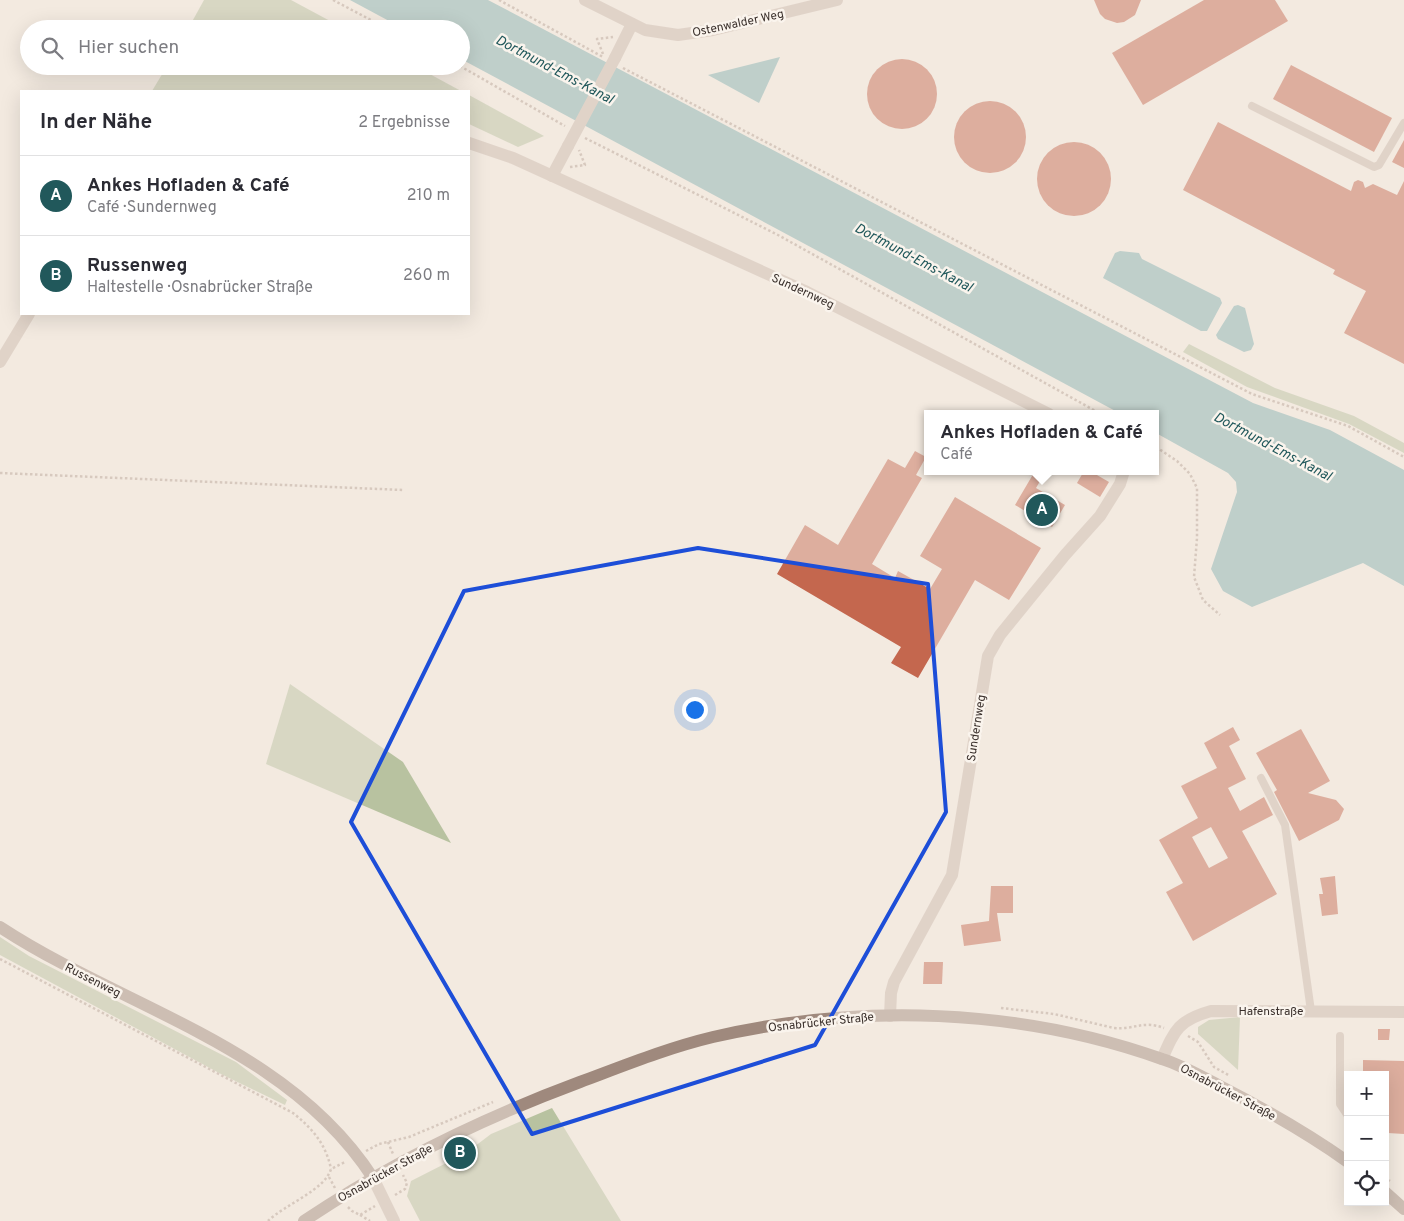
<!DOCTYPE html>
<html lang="de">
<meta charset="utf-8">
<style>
body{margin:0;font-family:Overpass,sans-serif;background:#f2f2f3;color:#2b2b33}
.controls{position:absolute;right:15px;bottom:15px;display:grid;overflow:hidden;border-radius:0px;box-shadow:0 5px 20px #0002}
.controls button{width:45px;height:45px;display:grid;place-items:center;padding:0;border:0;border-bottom:1px solid #e1e1e2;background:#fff;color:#2b2b33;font:25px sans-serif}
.you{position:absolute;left:694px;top:709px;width:18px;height:18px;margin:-12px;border:4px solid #fff;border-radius:50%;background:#1a73e8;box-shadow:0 0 0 8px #1a73e833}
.badge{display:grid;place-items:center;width:32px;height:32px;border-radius:50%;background:#21585b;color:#fff;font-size:16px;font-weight:700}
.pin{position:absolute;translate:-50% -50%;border:2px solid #fff;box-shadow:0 1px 5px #0006}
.popup{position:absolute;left:924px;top:410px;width:235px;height:65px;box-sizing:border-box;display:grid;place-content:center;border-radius:0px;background:#fff;filter:drop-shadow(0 1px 4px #0005);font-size:16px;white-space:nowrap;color:#7c7c81}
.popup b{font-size:19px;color:#2b2b33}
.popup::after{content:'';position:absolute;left:50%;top:100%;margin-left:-10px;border:10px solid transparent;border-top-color:#fff}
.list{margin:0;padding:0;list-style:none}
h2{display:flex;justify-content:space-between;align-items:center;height:65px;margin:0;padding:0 20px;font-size:21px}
h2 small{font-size:16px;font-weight:400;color:#7c7c81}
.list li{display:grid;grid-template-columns:32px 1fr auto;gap:15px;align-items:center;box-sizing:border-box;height:80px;padding:0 20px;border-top:1px solid #e1e1e2}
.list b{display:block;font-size:19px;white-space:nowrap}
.list p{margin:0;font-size:16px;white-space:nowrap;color:#7c7c81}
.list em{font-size:16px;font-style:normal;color:#7c7c81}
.icon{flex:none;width:28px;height:28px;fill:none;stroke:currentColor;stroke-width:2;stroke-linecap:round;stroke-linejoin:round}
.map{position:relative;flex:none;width:1404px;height:1221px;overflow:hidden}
.search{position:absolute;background:#fff;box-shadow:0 5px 20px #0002;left:20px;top:20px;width:450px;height:55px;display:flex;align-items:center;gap:12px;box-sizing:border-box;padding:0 18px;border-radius:28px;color:#7c7c81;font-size:19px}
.panel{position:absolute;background:#fff;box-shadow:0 5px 20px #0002;left:20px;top:90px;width:450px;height:225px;border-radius:0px}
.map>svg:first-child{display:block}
.green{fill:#b8c2a0}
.water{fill:#80afb0}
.building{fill:#c4674e;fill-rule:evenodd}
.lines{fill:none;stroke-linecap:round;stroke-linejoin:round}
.path{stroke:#b7a396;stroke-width:2.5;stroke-dasharray:2.5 2.5;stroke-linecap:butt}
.lane{stroke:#cbb9ac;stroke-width:8}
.street{stroke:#cbb9ac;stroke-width:12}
.secondary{stroke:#9f897d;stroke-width:12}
.street-bridge{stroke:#cbb9ac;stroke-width:12}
.marked{fill:none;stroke:#1d4ed8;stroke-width:4;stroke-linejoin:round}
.labels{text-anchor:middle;stroke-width:5;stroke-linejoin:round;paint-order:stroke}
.street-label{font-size:12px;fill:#392f2b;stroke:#faf4ed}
.water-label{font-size:14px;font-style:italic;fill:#21585b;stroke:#faf4ed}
</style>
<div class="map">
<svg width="1404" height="1221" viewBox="0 0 1404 1221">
<rect width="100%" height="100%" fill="#f3eae0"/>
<g class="green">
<path d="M204,0H291L345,29H188Z"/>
<path d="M167,66H415L461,91H152Z"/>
<path d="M469,95L544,136L518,147L469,124Z"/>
<path d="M1189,344L1275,388L1354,416L1404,443V453L1349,424L1247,387L1183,352Z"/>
<path d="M290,684L403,762L451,843L266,764Z"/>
<path d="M0,937L29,956L236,1062L287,1100L285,1105L221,1074L0,955Z"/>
<path d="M1240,1017L1238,1070L1198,1034V1027L1209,1020Z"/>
<path d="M552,1108L621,1221H420L407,1196L411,1181L466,1153L491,1134Z"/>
</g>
<g class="water">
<path d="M350,0H488L1253,403L1330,430L1404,470V586L1363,563L1252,607L1223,591L1211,569L1237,492L1236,482L1228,473L1156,433V414H1121L461,59V29H404Z"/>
<path d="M780,57L759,103L708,75Z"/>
<path d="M1120,251L1139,253L1142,259L1220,298L1222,303L1207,331H1201L1103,278L1115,253Z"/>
<path d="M1238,305L1245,308L1254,344L1251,350L1244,352L1218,339L1216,335L1234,306Z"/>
</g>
<g class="building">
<path d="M1094,0H1141L1135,15L1124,22L1117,23L1105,19L1100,14Z"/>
<path d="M1204,0H1275L1288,21L1143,105L1112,53Z"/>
<circle cx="902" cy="94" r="35"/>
<path d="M1291,65L1392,118L1374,152L1273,99Z"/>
<circle cx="990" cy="137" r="36"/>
<path d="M1218,122L1351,191L1354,182L1358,180L1363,182L1365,188L1373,184L1397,195L1404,181V364L1344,333L1366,291L1333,274L1335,270L1183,190Z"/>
<path d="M1404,140V168L1392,162Z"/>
<circle cx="1074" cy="179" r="37"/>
<path d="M915,451L926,457L916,475L922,478L872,564L895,578L898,571L930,589L942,569L920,556L955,497L1041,548L1009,600L975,580L918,678L891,663L901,647L777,574L805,525L838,545L888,459L905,468Z"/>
<path d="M1035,471H1046L1036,488L1065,505L1052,527L1015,505Z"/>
<path d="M1084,471H1090L1109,482L1100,497L1077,483Z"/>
<path d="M1233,727L1240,740L1229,746L1246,779L1228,788L1240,811L1264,797L1273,815L1242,831L1277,894L1193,941L1166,892L1183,883L1159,840L1198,818L1181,786L1217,768L1204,743ZM1211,827L1228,858L1209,868L1192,837Z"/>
<path d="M1301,729L1330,781L1308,793L1336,800L1344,809L1339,820L1299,841L1274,792L1277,790L1256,753Z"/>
<path d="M1335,876L1338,914L1322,916L1319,894H1323L1320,878Z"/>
<path d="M991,886H1013V913H997L1001,941L964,946L961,925L989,921Z"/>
<path d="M924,962H943L942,984H923Z"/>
<path d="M1378,1029H1390L1389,1040H1378Z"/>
<path d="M1363,1060L1404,1061V1134L1388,1133V1123H1385V1075H1363Z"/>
</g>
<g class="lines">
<g class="path">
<path d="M333,0L388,29"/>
<path d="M499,0L603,57"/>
<path d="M603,54L597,39L613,37"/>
<path d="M460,66L565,126"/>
<path d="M623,68L1252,394L1348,426L1404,457"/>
<path d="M585,138L778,235L1101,414"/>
<path d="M570,167L585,165L579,150"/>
<path d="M1156,447L1177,461L1190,474L1197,488V538L1194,577L1203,600L1220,615"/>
<path d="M0,473L403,490"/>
<path d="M0,959L293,1113C312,1128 326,1144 331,1169"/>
<path d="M1001,1008L1054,1014L1114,1028C1134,1030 1143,1020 1164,1028"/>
<path d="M1188,1036L1198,1042L1214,1067L1230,1076"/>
<path d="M388,1142L393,1154"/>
<path d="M366,1151L379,1144L409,1137L493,1102"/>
<path d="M329,1177L335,1188"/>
<path d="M1385,1177L1390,1181"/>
<path d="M395,1195L405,1189L407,1183L403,1175"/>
<path d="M348,1207L352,1211L360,1215L375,1206"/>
<path d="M360,1215L370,1221"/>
<path d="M268,1221C284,1205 325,1190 331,1169L345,1162"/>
</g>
<g class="lane">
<path d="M1252,106L1374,167L1379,165L1404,123"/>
<path d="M1261,778L1285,825L1311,1011"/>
<path d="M1340,1036V1104L1348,1116"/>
</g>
<g class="street">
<path d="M585,0L645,30L678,35L713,30L837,0"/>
<path d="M615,58L632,24"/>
<path d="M469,143L513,158L807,292L1049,414"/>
<path d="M552,176L568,146"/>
<path d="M0,362L29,314"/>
<path d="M890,1016L891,993L894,982L952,875L988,656L1000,635L1065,555L1100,516L1120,484L1124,471"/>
<path d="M1162,1059C1175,1029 1179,1020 1211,1011L1404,1012"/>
<path d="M373,1178L394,1221"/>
</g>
<g class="secondary">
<path d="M0,927C125,1009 288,1046 373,1178"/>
<path d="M1385,1192L1404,1209"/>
<path d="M304,1221C390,1163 483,1118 580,1082C623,1066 667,1048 713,1037C860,1003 1019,1008 1162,1059C1181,1065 1199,1075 1218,1085C1263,1108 1307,1133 1348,1162"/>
</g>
<path class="street-bridge" d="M568,146L615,58"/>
</g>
<path d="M0 0H1404V1221H0ZM698,548L928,584L946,812L815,1045L532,1134L351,822L464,591Z" fill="#f3eae0" fill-opacity=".55" fill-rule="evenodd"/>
<path class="marked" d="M698,548L928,584L946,812L815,1045L532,1134L351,822L464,591Z"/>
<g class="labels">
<g class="street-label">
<text transform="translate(738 23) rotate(-12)" y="4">Ostenwalder Weg</text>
<text transform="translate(803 291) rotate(25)" y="4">Sundernweg</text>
<text transform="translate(976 728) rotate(-81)" y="4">Sundernweg</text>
<text transform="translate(93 980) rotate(27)" y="4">Russenweg</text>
<text x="1271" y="1015">Hafenstraße</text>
<text transform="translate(821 1022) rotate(-6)" y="4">Osnabrücker Straße</text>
<text transform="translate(1228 1092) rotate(28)" y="4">Osnabrücker Straße</text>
<text transform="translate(385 1173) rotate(-29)" y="4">Osnabrücker Straße</text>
</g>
<g class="water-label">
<text transform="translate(555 69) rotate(28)" y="5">Dortmund-Ems-Kanal</text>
<text transform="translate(914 257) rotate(28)" y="5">Dortmund-Ems-Kanal</text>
<text transform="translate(1273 446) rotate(28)" y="5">Dortmund-Ems-Kanal</text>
</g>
</g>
</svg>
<div class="controls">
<button>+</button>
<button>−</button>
<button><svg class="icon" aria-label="locate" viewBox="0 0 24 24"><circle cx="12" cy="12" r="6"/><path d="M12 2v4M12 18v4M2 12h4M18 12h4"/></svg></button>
</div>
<div class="you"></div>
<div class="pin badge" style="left:1042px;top:510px">A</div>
<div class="popup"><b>Ankes Hofladen &amp; Café</b>Café</div>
<div class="pin badge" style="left:460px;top:1153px">B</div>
<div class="search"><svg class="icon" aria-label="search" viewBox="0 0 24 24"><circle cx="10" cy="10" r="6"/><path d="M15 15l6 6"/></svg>Hier suchen</div>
<section class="panel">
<h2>In der Nähe<small>2 Ergebnisse</small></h2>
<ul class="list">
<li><span class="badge">A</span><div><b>Ankes Hofladen &amp; Café</b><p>Café · Sundernweg</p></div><em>210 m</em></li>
<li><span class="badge">B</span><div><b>Russenweg</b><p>Haltestelle · Osnabrücker Straße</p></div><em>260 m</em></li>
</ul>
</section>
</div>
